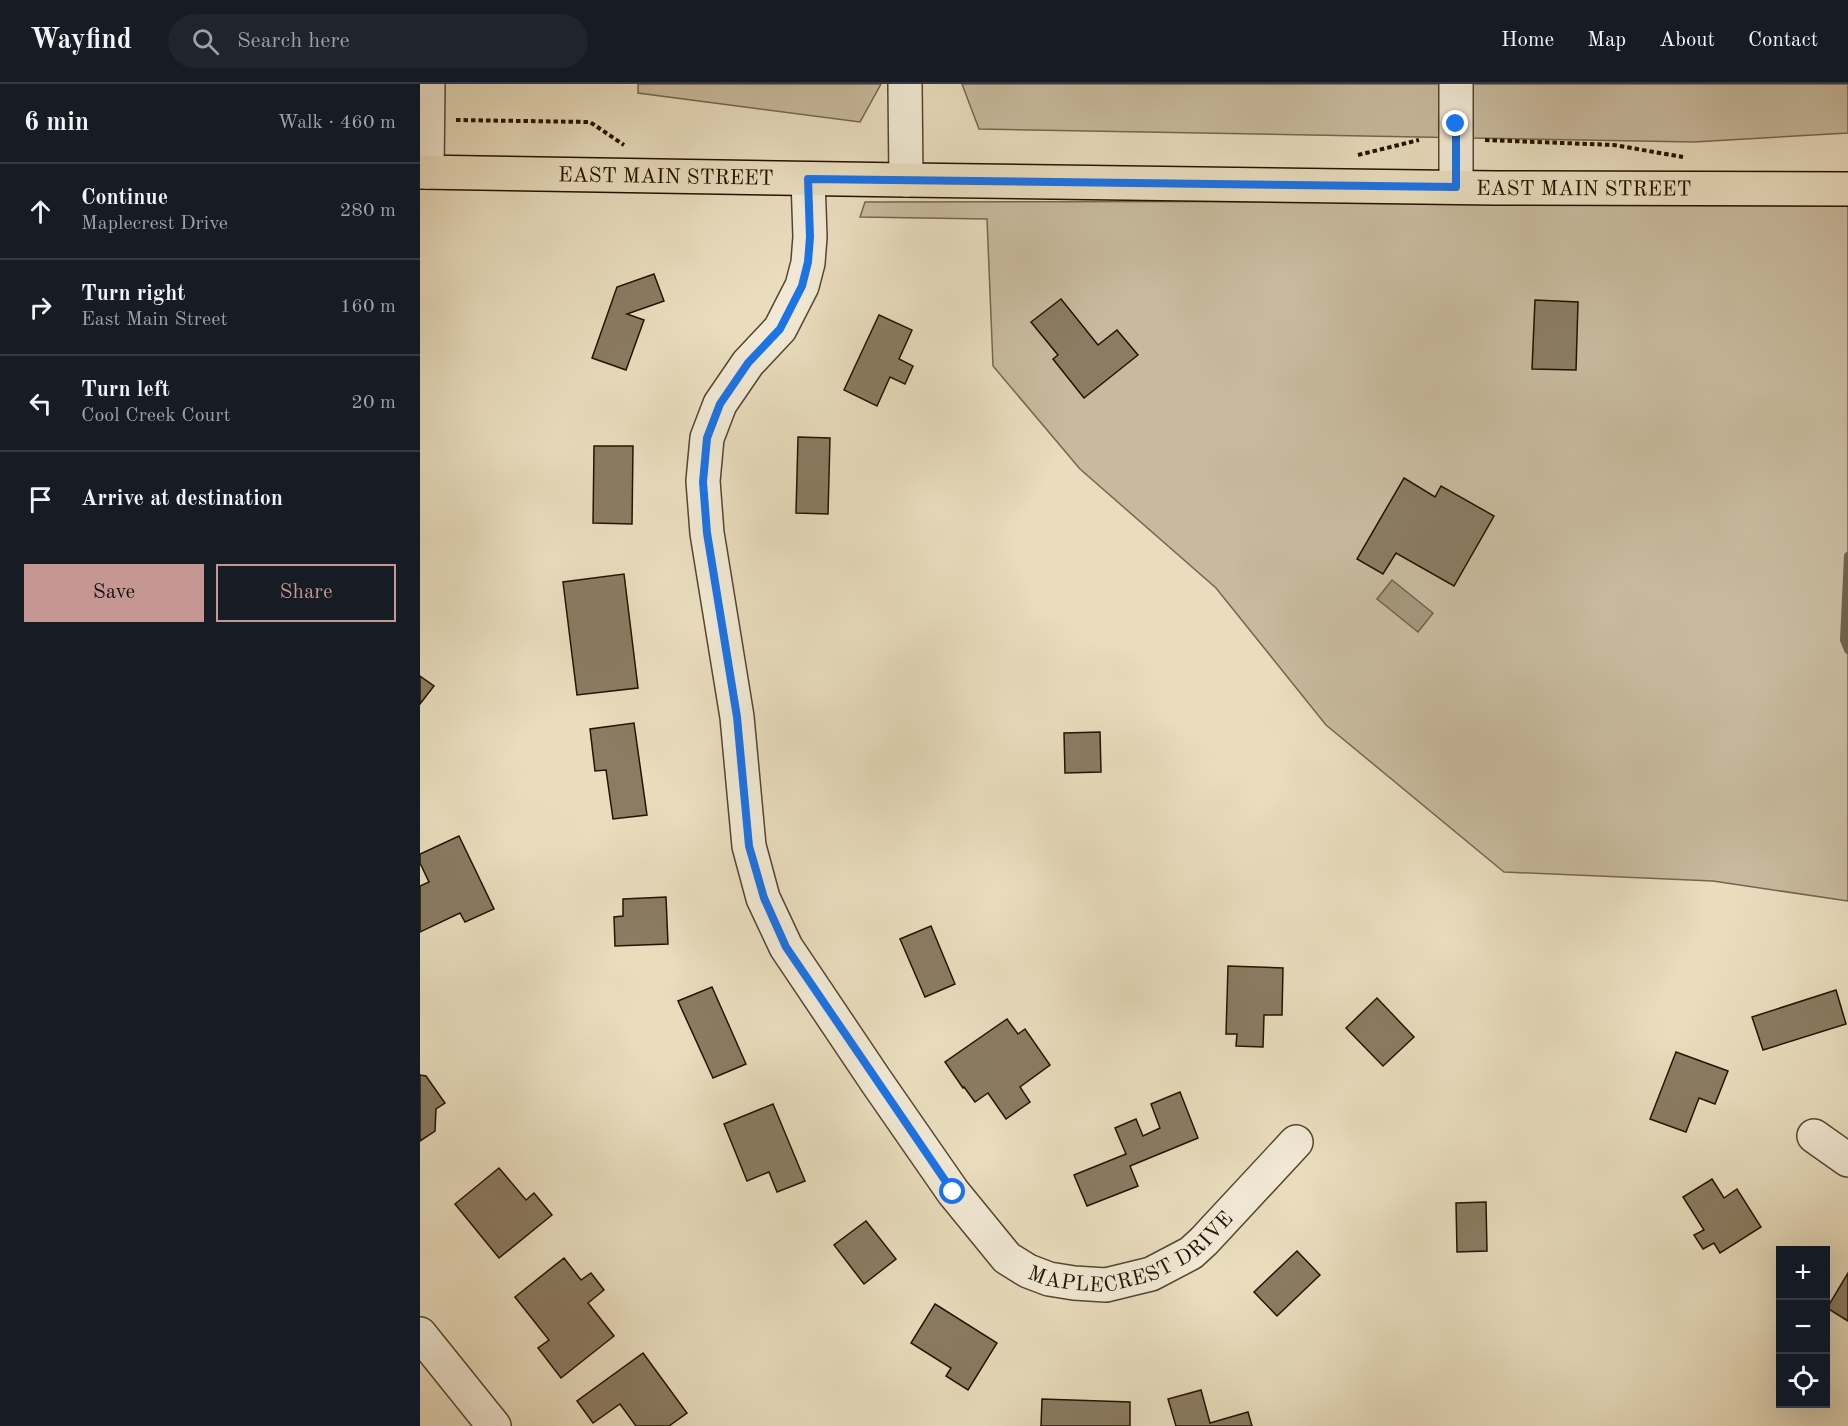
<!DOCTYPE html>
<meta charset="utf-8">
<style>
body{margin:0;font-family:"Old Standard TT",serif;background:#20242c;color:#f1f3f6}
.controls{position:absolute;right:18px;bottom:18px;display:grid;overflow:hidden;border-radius:0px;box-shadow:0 6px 24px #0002}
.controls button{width:54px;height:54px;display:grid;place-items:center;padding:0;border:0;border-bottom:2px solid #363941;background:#171b24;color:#f1f3f6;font:30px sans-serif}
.stop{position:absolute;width:18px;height:18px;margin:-14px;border:4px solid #1a73e8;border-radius:50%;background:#fff}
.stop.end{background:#1a73e8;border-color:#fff;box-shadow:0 2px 6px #0008}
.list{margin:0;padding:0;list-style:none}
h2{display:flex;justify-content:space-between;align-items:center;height:78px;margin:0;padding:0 24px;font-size:26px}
h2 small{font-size:20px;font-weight:400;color:#9ea1a6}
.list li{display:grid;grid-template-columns:39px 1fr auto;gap:18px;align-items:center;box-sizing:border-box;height:96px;padding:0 24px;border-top:2px solid #363941}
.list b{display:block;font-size:22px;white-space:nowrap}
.list p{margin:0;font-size:20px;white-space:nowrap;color:#9ea1a6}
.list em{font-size:20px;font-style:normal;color:#9ea1a6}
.actions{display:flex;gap:12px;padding:18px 24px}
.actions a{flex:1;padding:14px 0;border:2px solid #c59692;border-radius:0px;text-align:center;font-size:21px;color:#c59692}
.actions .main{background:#c59692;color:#111}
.icon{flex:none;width:33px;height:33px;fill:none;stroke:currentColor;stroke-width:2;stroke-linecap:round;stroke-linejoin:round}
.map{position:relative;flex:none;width:1428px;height:1342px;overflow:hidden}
header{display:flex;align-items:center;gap:36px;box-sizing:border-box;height:84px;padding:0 30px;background:#171b24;border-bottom:2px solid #363941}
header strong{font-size:28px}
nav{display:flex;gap:33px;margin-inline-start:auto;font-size:21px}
.search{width:420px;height:54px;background:#20242c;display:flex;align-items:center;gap:15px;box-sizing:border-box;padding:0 21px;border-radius:33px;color:#9ea1a6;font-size:22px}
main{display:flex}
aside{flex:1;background:#171b24}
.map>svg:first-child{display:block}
.green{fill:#c8ba9e;stroke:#76664f;stroke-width:1.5}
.water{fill:#a6987d;stroke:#72624b;stroke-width:1.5}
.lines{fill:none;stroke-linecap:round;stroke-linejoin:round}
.stream{stroke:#72624b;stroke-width:8}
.building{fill:#8b7c63;stroke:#251200;stroke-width:1.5}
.minor-casing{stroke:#564530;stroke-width:36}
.major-casing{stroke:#251200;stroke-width:36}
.path{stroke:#251200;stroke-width:4;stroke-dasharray:4.5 3;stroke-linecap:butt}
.minor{stroke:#f1e9d5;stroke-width:33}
.major{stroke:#e9ddbe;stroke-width:33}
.route{stroke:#1a73e8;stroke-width:8}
.labels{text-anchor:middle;stroke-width:6;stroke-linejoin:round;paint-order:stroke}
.street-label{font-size:21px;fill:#251200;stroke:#f1e9d5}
</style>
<header>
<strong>Wayfind</strong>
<div class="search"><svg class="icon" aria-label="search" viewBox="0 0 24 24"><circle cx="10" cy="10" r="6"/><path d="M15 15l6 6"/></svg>Search here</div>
<nav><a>Home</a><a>Map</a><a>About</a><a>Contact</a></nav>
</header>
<main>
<aside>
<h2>6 min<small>Walk · 460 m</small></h2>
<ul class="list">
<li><svg class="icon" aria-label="ahead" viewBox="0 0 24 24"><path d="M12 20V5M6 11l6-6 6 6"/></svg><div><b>Continue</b><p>Maplecrest Drive</p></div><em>280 m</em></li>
<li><svg class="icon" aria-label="right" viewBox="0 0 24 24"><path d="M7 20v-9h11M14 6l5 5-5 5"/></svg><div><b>Turn right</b><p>East Main Street</p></div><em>160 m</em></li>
<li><svg class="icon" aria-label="left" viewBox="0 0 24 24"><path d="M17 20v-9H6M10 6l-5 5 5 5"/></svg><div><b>Turn left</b><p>Cool Creek Court</p></div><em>20 m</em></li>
<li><svg class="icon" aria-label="arrive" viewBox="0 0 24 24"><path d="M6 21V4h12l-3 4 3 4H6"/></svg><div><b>Arrive at destination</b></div></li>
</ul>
<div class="actions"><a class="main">Save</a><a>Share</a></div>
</aside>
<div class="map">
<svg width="1428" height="1342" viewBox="0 0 1428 1342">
<rect width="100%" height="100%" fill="#e9ddbe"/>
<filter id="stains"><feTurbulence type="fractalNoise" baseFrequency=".00333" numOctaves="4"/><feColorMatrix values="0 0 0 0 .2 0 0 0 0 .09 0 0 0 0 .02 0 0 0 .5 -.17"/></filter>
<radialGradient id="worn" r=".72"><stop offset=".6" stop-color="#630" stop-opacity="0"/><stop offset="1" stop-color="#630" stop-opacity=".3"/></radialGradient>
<g class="green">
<path d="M218,0H461L440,38L218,9Z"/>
<path d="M542,0H1428V49L1274,58L559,45Z"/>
<path d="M1428,117V817L1293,797L1084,788L906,641L796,504L660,385L573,282L567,135L440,133L445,118Z"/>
</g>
<path class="water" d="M972,496L1013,529L998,548L957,515Z"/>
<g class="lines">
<path class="stream" d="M1428,472L1424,556L1428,566"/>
</g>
<g class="building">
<path d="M234,190L244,217L207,230L224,236L206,286L172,274L197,203Z"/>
<path d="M641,215L678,261L697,246L718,271L664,314L633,275L638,271L611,238Z"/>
<path d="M1115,216L1158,218L1156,286L1112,285Z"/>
<path d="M459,231L492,246L479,275L493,282L485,300L470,293L457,322L424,306Z"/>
<path d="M378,353L410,354L408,430L376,429Z"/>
<path d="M174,362H213L212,440L173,439Z"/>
<path d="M984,394L1015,413L1021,402L1074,432L1034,502L976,469L963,490L937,475Z"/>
<path d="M204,490L218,604L157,611L143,498Z"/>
<path d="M0,592L14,602L0,620Z"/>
<path d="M214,639L227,731L193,735L186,686L175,687L170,645Z"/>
<path d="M680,648L681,688L645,689L644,649Z"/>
<path d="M39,752L74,825L45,838L40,829L0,848V802L9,798L0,779V770Z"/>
<path d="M246,813L248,860L195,862L194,833L203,832V815Z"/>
<path d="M511,842L535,900L505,913L480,855Z"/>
<path d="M808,882L863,884L862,931H844L843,963L816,962L817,950H806Z"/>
<path d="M292,903L326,980L293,994L258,917Z"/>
<path d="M1416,906L1426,940L1343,966L1332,933Z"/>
<path d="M957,914L994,953L963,982L926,944Z"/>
<path d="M587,935L598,950L605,945L630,981L600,1003L610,1018L586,1035L568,1009L555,1018L544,1003L543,1004L525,978Z"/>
<path d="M1256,968L1308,987L1295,1020L1279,1014L1266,1048L1230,1035Z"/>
<path d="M0,991L6,992L25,1019L16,1025L15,1047L0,1057Z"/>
<path d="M760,1008L778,1054L710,1082L718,1102L667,1122L654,1091L706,1070L695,1044L716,1035L723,1052L740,1044L731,1020Z"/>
<path d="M353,1020L385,1097L357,1108L349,1088L327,1097L304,1040Z"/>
<path d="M79,1084L106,1116L114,1109L132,1131L79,1174L35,1120Z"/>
<path d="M1292,1095L1304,1114L1317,1105L1341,1143L1300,1169L1294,1159L1283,1165L1274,1151L1284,1146L1263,1113Z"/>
<path d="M1066,1118L1067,1167L1037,1168L1036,1119Z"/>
<path d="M446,1137L476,1175L444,1200L414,1161Z"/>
<path d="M877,1167L900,1191L857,1232L834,1208Z"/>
<path d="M144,1174L161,1196L171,1189L184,1206L168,1219L194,1252L141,1294L118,1264L129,1256L95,1213Z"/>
<path d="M1428,1189V1237L1407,1224Z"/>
<path d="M515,1220L577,1259L548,1306L526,1292L531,1284L491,1259Z"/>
<path d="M223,1269L267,1329L249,1342H216L200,1320L173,1339L157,1317Z"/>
<path d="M781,1306L790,1339L828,1328L832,1342H756L748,1315Z"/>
<path d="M622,1315L710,1318V1342H621Z"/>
</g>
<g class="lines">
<g class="minor-casing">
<g id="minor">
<path d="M485,0L486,96"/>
<path d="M7,88L8,0"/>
<path id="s1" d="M388,95L390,153L388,179L382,202L360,245L328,279L300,320L287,354L283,397L287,449L317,633L329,762L343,814L366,863L456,997L533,1108L587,1174L608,1187L629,1195L654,1199L686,1201L731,1190L771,1169L784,1157L876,1058"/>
<path d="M1036,103V0"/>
<path d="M1394,1052L1428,1076"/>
<path d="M0,1250L74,1342"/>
</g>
</g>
<g class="major-casing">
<g id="major">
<path id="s2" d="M0,88L486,96L1076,104L1428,105"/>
</g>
</g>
<g class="path">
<path d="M36,36L170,38L204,61"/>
<path d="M1065,56L1194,61L1263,73"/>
<path d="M938,71L999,56"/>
</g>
<use href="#minor" class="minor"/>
<use href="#major" class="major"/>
</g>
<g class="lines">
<path class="route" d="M533,1108L366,863L344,814L329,762L317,633L287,449L283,398L287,354L300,320L328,279L360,245L382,202L388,178L390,153L388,95L1036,103V40"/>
</g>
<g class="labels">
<g class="street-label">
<text dy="7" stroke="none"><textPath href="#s2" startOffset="246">EAST MAIN STREET</textPath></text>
<text dy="7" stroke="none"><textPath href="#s2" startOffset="1164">EAST MAIN STREET</textPath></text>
<text dy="7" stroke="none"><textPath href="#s1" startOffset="1328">MAPLECREST DRIVE</textPath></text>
</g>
</g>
<rect width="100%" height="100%" filter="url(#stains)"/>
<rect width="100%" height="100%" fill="url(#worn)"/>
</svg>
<div class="controls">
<button>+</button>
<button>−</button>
<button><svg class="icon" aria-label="locate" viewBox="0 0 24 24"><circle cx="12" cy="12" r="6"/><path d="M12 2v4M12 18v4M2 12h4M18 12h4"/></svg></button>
</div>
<div class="stop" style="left:533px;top:1108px"></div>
<div class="stop end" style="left:1036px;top:40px"></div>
</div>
</main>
